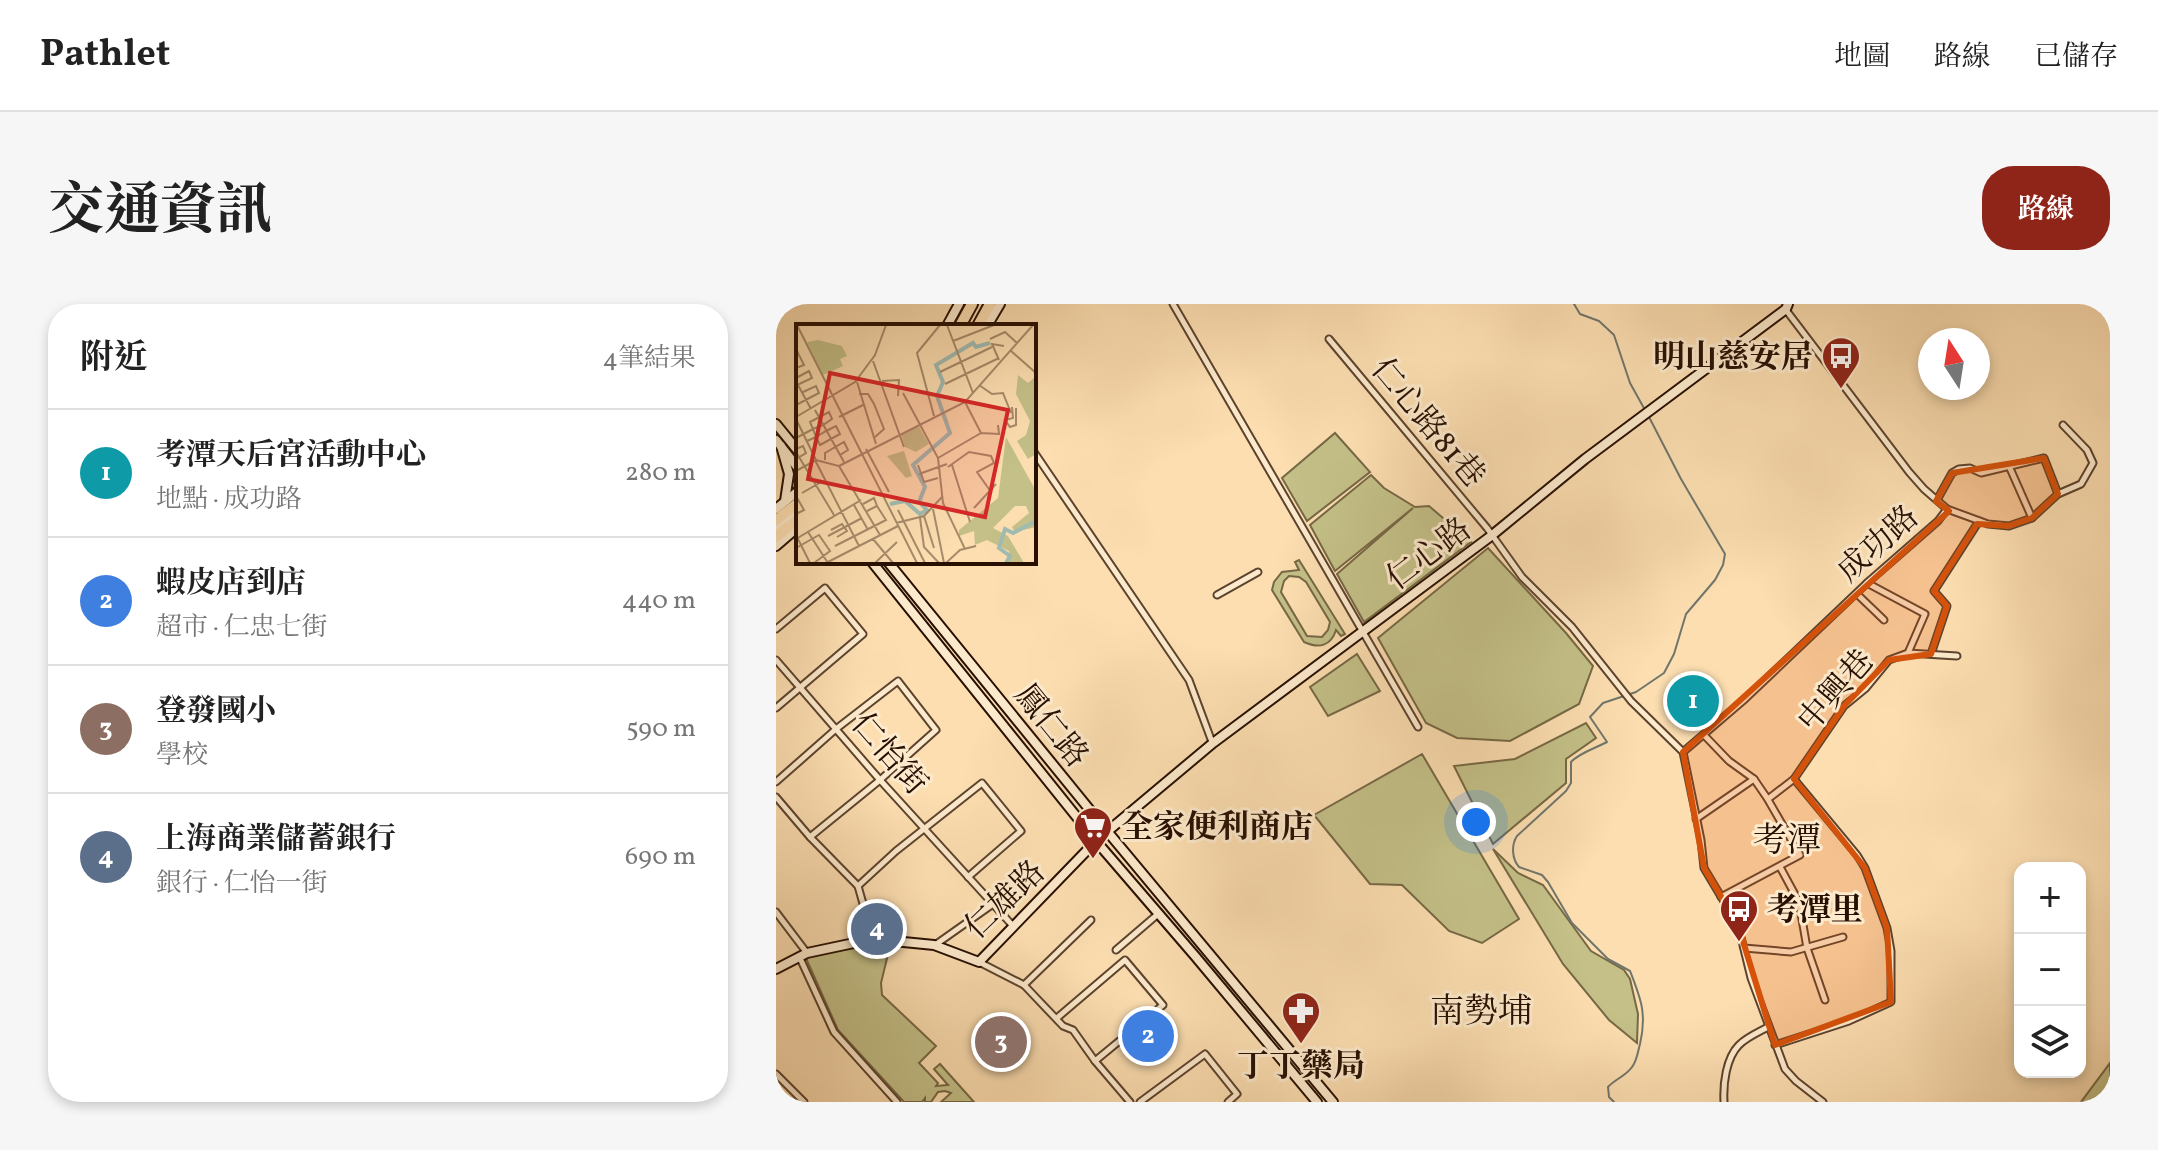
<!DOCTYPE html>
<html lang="zh-TW">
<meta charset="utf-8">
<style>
body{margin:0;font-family:Vollkorn,"Noto Serif TC",serif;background:#f6f6f6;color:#222}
.controls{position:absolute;right:24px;bottom:24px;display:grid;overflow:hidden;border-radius:16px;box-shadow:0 4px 12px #0003}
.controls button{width:72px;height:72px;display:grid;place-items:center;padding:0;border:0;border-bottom:2px solid #e0e0e0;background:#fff;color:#222;font:40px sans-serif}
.compass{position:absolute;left:1142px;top:24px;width:72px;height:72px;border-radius:50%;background:#fff;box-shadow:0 4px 12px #0003;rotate:348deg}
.you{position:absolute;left:700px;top:518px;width:28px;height:28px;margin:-20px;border:6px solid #fff;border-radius:50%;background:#1a73e8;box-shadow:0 0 0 12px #1a73e833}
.badge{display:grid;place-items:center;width:52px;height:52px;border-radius:50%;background:#8f2418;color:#fff;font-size:26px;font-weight:700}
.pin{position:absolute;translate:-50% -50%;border:4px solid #fff;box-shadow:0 2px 8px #0006}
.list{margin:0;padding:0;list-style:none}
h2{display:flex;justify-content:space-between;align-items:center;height:104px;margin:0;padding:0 32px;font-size:34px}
h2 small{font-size:26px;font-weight:400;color:#767676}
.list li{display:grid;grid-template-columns:52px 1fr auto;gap:24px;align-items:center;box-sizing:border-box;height:128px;padding:0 32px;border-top:2px solid #e0e0e0}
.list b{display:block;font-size:30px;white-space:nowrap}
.list p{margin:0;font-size:26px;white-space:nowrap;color:#767676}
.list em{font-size:26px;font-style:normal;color:#767676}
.icon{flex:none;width:44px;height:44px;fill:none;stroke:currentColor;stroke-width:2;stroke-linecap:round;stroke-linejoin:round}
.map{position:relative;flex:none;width:1334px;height:798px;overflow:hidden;border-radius:32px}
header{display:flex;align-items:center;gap:48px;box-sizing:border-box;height:112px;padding:0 40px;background:#fff;border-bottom:2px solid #e0e0e0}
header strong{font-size:38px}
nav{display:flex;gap:44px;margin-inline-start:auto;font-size:28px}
.intro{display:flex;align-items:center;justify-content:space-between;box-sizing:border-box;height:192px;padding:0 48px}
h1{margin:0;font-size:56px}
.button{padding:20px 36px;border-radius:32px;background:#8f2418;color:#fff;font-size:28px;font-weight:700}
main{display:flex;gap:48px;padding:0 48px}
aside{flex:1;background:#fff;border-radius:32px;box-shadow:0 4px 12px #0003}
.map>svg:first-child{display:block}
.green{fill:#c4c088;stroke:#766845;stroke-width:2;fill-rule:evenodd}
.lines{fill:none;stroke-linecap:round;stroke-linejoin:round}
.stream{stroke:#70766c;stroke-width:2}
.street-casing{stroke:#5c432e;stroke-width:9}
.secondary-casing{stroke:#270f02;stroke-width:12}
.highway-casing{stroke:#270f02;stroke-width:14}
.street{stroke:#fdeacc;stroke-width:5}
.secondary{stroke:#fdeacc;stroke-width:8}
.highway{stroke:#fcdeb1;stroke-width:10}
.marked{fill:#d5520b;fill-opacity:0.2;stroke:#d5520b;stroke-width:6;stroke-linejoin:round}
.labels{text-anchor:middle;stroke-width:6;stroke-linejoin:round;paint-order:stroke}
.poi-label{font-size:32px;font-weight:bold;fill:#270f02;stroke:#fdeacc;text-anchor:start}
.street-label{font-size:32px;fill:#270f02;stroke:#fdeacc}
.neighbourhood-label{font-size:34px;fill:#270f02;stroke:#fdeacc}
.inset-river{fill:none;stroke:#a0bbb2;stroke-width:4}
.inset-road{fill:none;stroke:#a78b6b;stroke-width:2}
.view{fill:#d62828;fill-opacity:0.15;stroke:#d62828;stroke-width:4}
.inset-edge{fill:none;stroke:#270f02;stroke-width:4}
</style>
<header>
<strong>Pathlet</strong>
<nav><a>地圖</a><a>路線</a><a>已儲存</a></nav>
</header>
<div class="intro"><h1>交通資訊</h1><a class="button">路線</a></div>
<main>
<aside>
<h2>附近<small>4筆結果</small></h2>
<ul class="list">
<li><span class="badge" style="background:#0f9aa8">1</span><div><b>考潭天后宮活動中心</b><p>地點 · 成功路</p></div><em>280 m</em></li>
<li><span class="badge" style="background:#3f7fe0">2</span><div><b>蝦皮店到店</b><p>超市 · 仁忠七街</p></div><em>440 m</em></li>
<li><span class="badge" style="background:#8d6e63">3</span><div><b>登發國小</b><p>學校</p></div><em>590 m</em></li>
<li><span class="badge" style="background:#5c6f8a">4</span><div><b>上海商業儲蓄銀行</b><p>銀行 · 仁怡一街</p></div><em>690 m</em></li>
</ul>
</aside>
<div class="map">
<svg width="1334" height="798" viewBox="0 0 1334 798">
<rect width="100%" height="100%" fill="#fcdeb1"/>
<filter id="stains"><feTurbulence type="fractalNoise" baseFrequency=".0025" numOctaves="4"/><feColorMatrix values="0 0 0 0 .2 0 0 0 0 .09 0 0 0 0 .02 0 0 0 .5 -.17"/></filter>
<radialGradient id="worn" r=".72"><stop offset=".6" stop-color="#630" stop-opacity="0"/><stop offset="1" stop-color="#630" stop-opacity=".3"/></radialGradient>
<g class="green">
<path d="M559,129L594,168L531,217L506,174Z"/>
<path d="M595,171L608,184L639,203L653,202L695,238L588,318L561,270L637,204L559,267L534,221Z"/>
<path d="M712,244L790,329L817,362L803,400L734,437L681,434L650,419L602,334Z"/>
<path d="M523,256L569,330L565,332L560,326C555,342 543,345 528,338L496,286L498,278L506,268L523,266L519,258ZM513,272L523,273L530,278L554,318L552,326L546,333L531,332L505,288L508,277Z"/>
<path d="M581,350L604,387L552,412L534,383Z"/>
<path d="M810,419L820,434L790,455V479L717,540L678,462L739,455Z"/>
<path d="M646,450L743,615L706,639L673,627L626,581L594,580L538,511Z"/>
<path d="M717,545L742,569L767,581L815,647L848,666L854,675L862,710L861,739L833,716L787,660Z"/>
<path d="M77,642H114L105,679L106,691L160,742L143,759L162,779L160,782L172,781L158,765L164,760L198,798H165L175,789L169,787L162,788L155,798H149V794L146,798H128L62,726L29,652Z"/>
<path d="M1334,759V798H1305Z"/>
</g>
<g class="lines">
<g class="stream">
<path d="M798,0L804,10L823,17L838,31L854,79L869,106"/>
<path d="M838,798L833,793L832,783C839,775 850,772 856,763C861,757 862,747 864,740C871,710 865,695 854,667L832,655L796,619L772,578L766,571L743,563C736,555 735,541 741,532L790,487L795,479V458C803,449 820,444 831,438L814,413L827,399L860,388L888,369L898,350L910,310L939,276L947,261L949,250L905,175L872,111"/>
</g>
<g class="street-casing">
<g id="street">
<path d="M397,0L642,423"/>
<path d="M1010,6L1133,168L1148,185L1171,205L1212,220L1233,222L1256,214L1282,190L1305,180L1317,159L1311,146L1287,121"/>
<path d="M553,35L711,224L746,273L796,323L855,397L907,448L925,536L928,564L962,621L975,674L1009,765L1020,777L1047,798"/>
<path d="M258,148L413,376L436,438"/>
<path d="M1233,162L1256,214"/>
<path d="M1161,196L1176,169L1183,165L1194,164L1205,169L1268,154L1282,190"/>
<path d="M1091,279L1149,310L1132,349"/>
<path d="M1081,290L1108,316"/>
<path d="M441,291L482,268"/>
<path d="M0,325L49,284L87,330L0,404"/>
<path d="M1155,350L1171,302L1158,287L1203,217"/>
<path d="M0,356L104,476L237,622"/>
<path d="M928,431L953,457L978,475L991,494L1024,551L945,593"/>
<path d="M907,448L969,395L1091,279L1162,217L1171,205"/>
<path d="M0,478L60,425L122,377L160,426L104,476L34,533L0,493"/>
<path d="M992,495L1018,475L1068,402L1090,384L1113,356L1132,349L1181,352"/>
<path d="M920,515L978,475"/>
<path d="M34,533L82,582"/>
<path d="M1004,563L1023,598L1031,644L1049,696"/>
<path d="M0,608L31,649"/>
<path d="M97,635L82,582L120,547L206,479L245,527L192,573"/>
<path d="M159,641L217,600"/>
<path d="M968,644L1015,648L1067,633"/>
<path d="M340,646L382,610"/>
<path d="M23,652L58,728L121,798"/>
<path d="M203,658L248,681L287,722L297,726L319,757L354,798"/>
<path d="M248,681L315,616"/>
<path d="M281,714L349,656L387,701L319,757"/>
<path d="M999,741L1073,717L1115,698V647L1111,624L1089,564L1081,551L1018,475"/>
<path d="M0,770L28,798"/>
<path d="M364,798L429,750L461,790L452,798"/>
<path d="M948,798C947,780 950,754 963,741C971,733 983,728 992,723"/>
</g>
</g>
<g class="secondary-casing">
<g id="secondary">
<path d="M171,22L183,0"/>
<path d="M211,22L224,0"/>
<path d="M0,120L22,147"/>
<path d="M0,136L22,164"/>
<path d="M5,142L13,170L9,197"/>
<path d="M0,205L22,187"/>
<path d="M0,224L22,207"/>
<path d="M0,242L22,223"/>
<path d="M96,258L320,537L419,652L541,798"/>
<path d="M112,258L331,527L557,798"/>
<path d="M0,665L31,649L97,635L158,641L203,658L320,537L437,439L715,232L809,155L1010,5L1012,0"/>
</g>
</g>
<g class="highway-casing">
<g id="highway">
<path d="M184,22L196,0"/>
<path d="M202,22L214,0"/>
<path d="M0,216L22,199"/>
<path d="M0,233L22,215"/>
</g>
</g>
<use href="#street" class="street"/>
<use href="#secondary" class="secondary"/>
<use href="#highway" class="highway"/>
</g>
<path class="marked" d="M1268,154L1282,190L1256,214L1233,222L1201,220L1158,287L1171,302L1155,350L1113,356L1068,402L1018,475L1089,564L1111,624L1115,698L999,741L962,621L928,564L907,448L1173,207L1160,197L1176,169Z"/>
<defs>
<g id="bus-pin" transform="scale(2)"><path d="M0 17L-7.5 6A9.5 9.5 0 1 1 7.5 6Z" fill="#8f2418" stroke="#fdeacc"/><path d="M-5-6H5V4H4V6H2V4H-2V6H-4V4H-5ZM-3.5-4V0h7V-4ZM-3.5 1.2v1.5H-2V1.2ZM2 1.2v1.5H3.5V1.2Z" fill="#fff"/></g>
<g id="supermarket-pin" transform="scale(2)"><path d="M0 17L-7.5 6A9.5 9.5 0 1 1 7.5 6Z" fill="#8f2418" stroke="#fdeacc"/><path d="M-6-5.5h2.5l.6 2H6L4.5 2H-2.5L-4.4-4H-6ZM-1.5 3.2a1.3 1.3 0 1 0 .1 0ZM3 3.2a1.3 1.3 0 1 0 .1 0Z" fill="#fff"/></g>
<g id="pharmacy-pin" transform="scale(2)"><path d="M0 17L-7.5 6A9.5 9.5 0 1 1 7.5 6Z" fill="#8f2418" stroke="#fdeacc"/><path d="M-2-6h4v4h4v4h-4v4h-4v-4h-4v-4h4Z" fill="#fff"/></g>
</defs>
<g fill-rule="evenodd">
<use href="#bus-pin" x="1065" y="52"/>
<use href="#supermarket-pin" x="317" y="522"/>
<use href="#bus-pin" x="963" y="605"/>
<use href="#pharmacy-pin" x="525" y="707"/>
</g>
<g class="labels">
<g class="poi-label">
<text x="1037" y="63" text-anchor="end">明山慈安居</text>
<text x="345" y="533">全家便利商店</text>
<text x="991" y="616">考潭里</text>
<text x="525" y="772" text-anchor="middle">丁丁藥局</text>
</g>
<g class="street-label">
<text transform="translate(653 118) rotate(50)" y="11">仁心路81巷</text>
<text transform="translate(1101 239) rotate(-42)" y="11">成功路</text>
<text transform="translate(652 249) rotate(-37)" y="11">仁心路</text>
<text transform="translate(1059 386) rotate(-49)" y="11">中興巷</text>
<text transform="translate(276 421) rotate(51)" y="11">鳳仁路</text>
<text transform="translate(114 449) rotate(49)" y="11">仁怡街</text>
<text transform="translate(228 595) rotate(-44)" y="11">仁雄路</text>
</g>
<g class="neighbourhood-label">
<text x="1011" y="547">考潭</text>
<text x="705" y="718">南勢埔</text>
</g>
</g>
<g transform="translate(20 20)">
<rect width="240" height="240" fill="#fcdeb1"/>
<path d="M22,16L46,22L51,32L44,35L47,42L27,51L11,18ZM222,51L232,59L240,52V130L232,135L221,117L230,111L234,97L220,70ZM122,101L133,120L120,128L109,123L105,110ZM210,113L240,167V203L219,208L216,203L233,189L230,182H219L197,204L212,212L228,239H236H213V227L191,216L179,221L178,207L163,212V206L202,174ZM108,127L116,152L110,154L91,132Z" fill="#c4c088"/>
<path class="inset-river" d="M94,180L109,177L124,190L131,186L123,178L129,163L117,141L154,109L141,72L147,58L140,41L177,19L180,23L194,19M210,239L214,232L203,224L209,205L217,209L240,197"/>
<path class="inset-road" d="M1,1L121,239M151,1L177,69M194,15L209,8L221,19M157,17L198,1M0,25L8,41L0,44M215,27L240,49M203,36L196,20L208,22M77,37L108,123M144,48L196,23M0,54L13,47L16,54L1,61M86,57L103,56L102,72M61,58L80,120M149,60L203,34M2,61L15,85M183,61L196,70L207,69L215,89M107,69L142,134L147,179L169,225M63,70H72L78,80L88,105L79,113M169,78L185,109M0,81L23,69L20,62L7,68M216,83L217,94L209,96L214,103L220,101V84M19,86L48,138M138,92L121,29L144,1M0,93L59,58L79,31L90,1M43,93L67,81M0,95L20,136M185,109L203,110L202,101M0,114L17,105L27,101L36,95L33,88L14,98L17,105L20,113L24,121L44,110L40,102L30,107L20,113L11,117M0,125L7,122L10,129L0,135M70,125L93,168M0,128L38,191M142,134L185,109M19,136L63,222M29,136V129L48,118L52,126L44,131M122,141L128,158L142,154M156,141L174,198M43,142L169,78L237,1M152,143L173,128L195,132L198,139L181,148L195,168M0,147L20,136L43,142L84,211M123,150L151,140M6,169L27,157M0,172L8,186L0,190M67,180L78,174L81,182L71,187M58,181L72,206M178,184L200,160M137,185L148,239M102,186L129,239M128,192L138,224M124,194L128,223L143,239M100,199L128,192L146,173M35,206L46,200L51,207L41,213M12,208L32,239M0,211L14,239M32,212L66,194M0,215L65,176M77,215L97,239M39,222L90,196L81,182M0,224L23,211L34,227L18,239M30,239L102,202M79,239L101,218M150,239L164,226L180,222"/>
<path class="view" d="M34,49L212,86L189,193L12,155Z"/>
<rect width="240" height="240" class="inset-edge"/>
</g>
<rect width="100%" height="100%" filter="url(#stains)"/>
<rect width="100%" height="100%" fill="url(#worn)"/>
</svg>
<div class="controls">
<button>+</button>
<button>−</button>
<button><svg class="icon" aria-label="layers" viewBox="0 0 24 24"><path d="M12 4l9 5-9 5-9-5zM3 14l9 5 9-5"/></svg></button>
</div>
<svg class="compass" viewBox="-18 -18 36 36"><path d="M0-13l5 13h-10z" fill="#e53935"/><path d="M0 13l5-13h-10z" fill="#767676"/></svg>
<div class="you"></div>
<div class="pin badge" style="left:917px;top:397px;background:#0f9aa8">1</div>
<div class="pin badge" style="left:372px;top:732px;background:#3f7fe0">2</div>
<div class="pin badge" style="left:225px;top:738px;background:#8d6e63">3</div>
<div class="pin badge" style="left:101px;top:625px;background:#5c6f8a">4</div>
</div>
</main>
